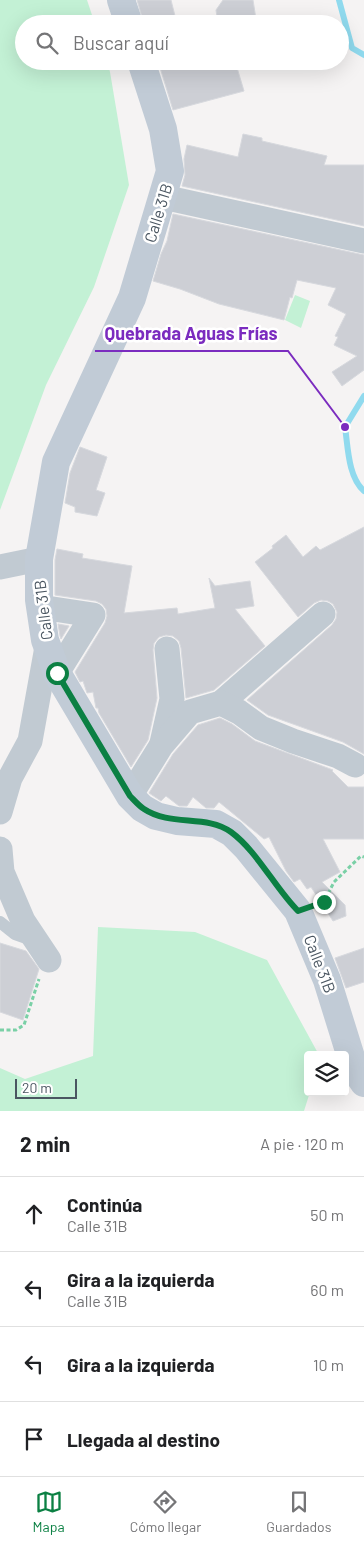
<!DOCTYPE html>
<html lang="es">
<meta charset="utf-8">
<style>
body{margin:0;font-family:Barlow,sans-serif;background:#f6f6f6;color:#202124}
.controls{position:absolute;right:15px;bottom:15px;display:grid;overflow:hidden;border-radius:5px;box-shadow:0 5px 20px #0002}
.controls button{width:45px;height:45px;display:grid;place-items:center;padding:0;border:0;border-bottom:1px solid #e0e0e0;background:#fff;color:#202124;font:25px sans-serif}
.scale{position:absolute;left:15px;bottom:12px;width:62px;box-sizing:border-box;padding-left:5px;border:2px solid #4a5661;border-top:0;font-size:14px;line-height:18px;white-space:nowrap;color:#4a5661;-webkit-text-stroke:4px #fff;paint-order:stroke}
.stop{position:absolute;width:15px;height:15px;margin:-11px;border:4px solid #0b8043;border-radius:50%;background:#fff}
.stop.end{background:#0b8043;border-color:#fff;box-shadow:0 1px 5px #0008}
.list{margin:0;padding:0;list-style:none}
h2{display:flex;justify-content:space-between;align-items:center;height:65px;margin:0;padding:0 20px;font-size:21px}
h2 small{font-size:16px;font-weight:400;color:#757577}
.list li{display:grid;grid-template-columns:32px 1fr auto;gap:15px;align-items:center;box-sizing:border-box;height:75px;padding:0 20px;border-top:1px solid #e0e0e0}
.list b{display:block;font-size:19px;white-space:nowrap}
.list p{margin:0;font-size:16px;white-space:nowrap;color:#757577}
.list em{font-size:16px;font-style:normal;color:#757577}
.icon{flex:none;width:28px;height:28px;fill:none;stroke:currentColor;stroke-width:2;stroke-linecap:round;stroke-linejoin:round}
.map{position:relative;flex:none;width:364px;height:1111px;overflow:hidden}
.search{position:absolute;background:#fff;box-shadow:0 5px 20px #0002;left:15px;right:15px;top:15px;height:55px;display:flex;align-items:center;gap:12px;box-sizing:border-box;padding:0 18px;border-radius:28px;color:#757577;font-size:19px}
.sheet{height:365px;background:#fff}
nav{display:flex;justify-content:space-around;align-items:center;box-sizing:border-box;height:70px;border-top:1px solid #e0e0e0;background:#fff;font-size:14px;color:#757577}
nav a{display:grid;justify-items:center;gap:2px}
nav .on{color:#0b8043}
.map>svg:first-child{display:block}
.green{fill:#c3f1d5}
.lines{fill:none;stroke-linecap:round;stroke-linejoin:round}
.stream{stroke:#90daee;stroke-width:6}
.building{fill:#cdcfd5;stroke:#d7d9de}
.path{stroke:#7ad0a6;stroke-width:3;stroke-dasharray:4 2.5;stroke-linecap:butt}
.lane{stroke:#c1cad2;stroke-width:12}
.street{stroke:#c1cad2;stroke-width:25}
.secondary{stroke:#c1cbd6;stroke-width:28}
.route{stroke:#0b8043;stroke-width:6}
.labels{text-anchor:middle;stroke-width:5;stroke-linejoin:round;paint-order:stroke}
.street-label{font-size:16px;fill:#4a5661;stroke:#fff}
.leader{fill:none;stroke:#7b2cbf;stroke-width:2}
.callout-dot{fill:#7b2cbf;stroke:#fff;stroke-width:2}
.callout-label{font-size:18px;text-anchor:middle;font-weight:bold;fill:#7b2cbf;stroke:#fff;stroke-width:5;stroke-linejoin:round;paint-order:stroke}
</style>
<div class="map">
<svg width="364" height="1111" viewBox="0 0 364 1111">
<rect width="100%" height="100%" fill="#f5f3f3"/>
<g class="green">
<path d="M0,0H87L95,24H24V61H107L110,72L129,185L94,287L46,385L0,510Z"/>
<path d="M295,295L310,301L301,328L285,320Z"/>
<path d="M98,927L195,932L267,960L319,1055H308V1092H310L304,1111H0V1068L25,1079L93,1056Z"/>
</g>
<g class="lines">
<g class="stream">
<path d="M339,0L352,48L364,55"/>
<path d="M364,396L345,427C348,447 348,477 364,491"/>
</g>
</g>
<g class="building">
<path d="M137,0H171L177,24H144Z"/>
<path d="M223,0H253L256,19L231,24H218L216,10Z"/>
<path d="M158,61H192L194,68L214,61H235L244,91L173,110Z"/>
<path d="M243,134L262,138V141L327,156L324,165H364V226L182,186L185,175L184,159L187,145L238,157Z"/>
<path d="M173,214L364,255V370L342,386L332,372L357,356L334,345L338,337L335,336L346,314L328,305L336,288L297,280L292,298L290,297L284,320L219,304L180,289L153,281L161,254L167,241Z"/>
<path d="M80,447L107,457L96,490L105,493L97,516L75,512V507L65,503L70,473Z"/>
<path d="M364,527V754L343,742L268,715L247,700L332,625L336,619L337,612L333,604L328,601L321,600L314,603L298,617L255,562L273,548L272,546L286,535L303,557L316,546L320,550Z"/>
<path d="M57,549L83,554L82,558L132,566L124,613L177,608L178,614L215,608L209,578L215,586L250,581L254,606L235,609L265,646L214,690L186,698L181,648L179,641L173,636L166,635L159,637L154,643L153,650L157,698L148,740L131,767L99,713L98,708H96L93,692L87,693L83,681L80,682L75,672L105,623L107,616L106,609L102,604L96,601L55,595V560Z"/>
<path d="M58,624L69,626L61,639L60,636Z"/>
<path d="M220,718L232,724L255,741L333,770L332,771L348,787H364V839H323L340,872L322,882L345,905L346,916L333,921L311,887L307,889L300,879L294,882L286,871L269,837L264,839L219,802L214,808H206L193,797L187,806H179L166,796L161,801L149,793L173,754L198,725Z"/>
<path d="M0,943L26,951L39,969L23,1020L0,1012Z"/>
<path d="M364,948V982L346,988L335,958Z"/>
</g>
<g class="lines">
<g class="path">
<path d="M321,904L324,902L334,882L361,856L364,857"/>
<path d="M0,1030H16L24,1025L39,979"/>
</g>
<path class="lane" d="M0,922L15,934L32,940"/>
<g class="street">
<path d="M163,197L364,241"/>
<path d="M0,567L39,559"/>
<path d="M40,607L93,615L57,673"/>
<path d="M221,703L323,614"/>
<path d="M162,743L172,699L167,649"/>
<path d="M130,796L161,746L190,712L221,703L239,712L261,728L293,741L338,756L355,765"/>
<path d="M0,812L10,778L30,741L47,647"/>
<path d="M0,849L2,872L23,921L49,960"/>
</g>
<g class="secondary">
<path d="M121,0L129,24"/>
<path d="M141,61L163,129L170,171L132,298L56,462L39,559V600L45,640L57,673L130,796L142,808L156,816L177,821L216,824L232,833L246,847L298,911L327,980L355,1070L364,1083"/>
</g>
</g>
<g class="lines">
<path class="route" d="M57,673L130,796C134,800 139,806 144,809C171,827 206,814 231,832C257,851 275,888 298,911L324,902"/>
</g>
<g class="labels">
<g class="street-label">
<text transform="translate(158 213) rotate(-73)" y="6">Calle 31B</text>
<text transform="translate(43 610) rotate(-97)" y="6">Calle 31B</text>
<text transform="translate(320 964) rotate(69)" y="6">Calle 31B</text>
</g>
</g>
<path class="leader" d="M345 427L288 351H95"/>
<circle class="callout-dot" cx="345" cy="427" r="5"/>
<g class="callout-label">
<text x="191" y="340">Quebrada Aguas Frías</text>
</g>
</svg>
<div class="controls">
<button><svg class="icon" aria-label="layers" viewBox="0 0 24 24"><path d="M12 4l9 5-9 5-9-5zM3 14l9 5 9-5"/></svg></button>
</div>
<div class="scale">20 m</div>
<div class="stop" style="left:57px;top:673px"></div>
<div class="stop end" style="left:324px;top:902px"></div>
<div class="search"><svg class="icon" aria-label="search" viewBox="0 0 24 24"><circle cx="10" cy="10" r="6"/><path d="M15 15l6 6"/></svg>Buscar aquí</div>
</div>
<section class="sheet">
<h2>2 min<small>A pie · 120 m</small></h2>
<ul class="list">
<li><svg class="icon" aria-label="ahead" viewBox="0 0 24 24"><path d="M12 20V5M6 11l6-6 6 6"/></svg><div><b>Continúa</b><p>Calle 31B</p></div><em>50 m</em></li>
<li><svg class="icon" aria-label="left" viewBox="0 0 24 24"><path d="M17 20v-9H6M10 6l-5 5 5 5"/></svg><div><b>Gira a la izquierda</b><p>Calle 31B</p></div><em>60 m</em></li>
<li><svg class="icon" aria-label="left" viewBox="0 0 24 24"><path d="M17 20v-9H6M10 6l-5 5 5 5"/></svg><div><b>Gira a la izquierda</b></div><em>10 m</em></li>
<li><svg class="icon" aria-label="arrive" viewBox="0 0 24 24"><path d="M6 21V4h12l-3 4 3 4H6"/></svg><div><b>Llegada al destino</b></div></li>
</ul>
</section>
<nav>
<a class="on"><svg class="icon" aria-label="map" viewBox="0 0 24 24"><path d="M3 6l6-2 6 2 6-2v14l-6 2-6-2-6 2zM9 4v14M15 6v14"/></svg>Mapa</a>
<a><svg class="icon" aria-label="directions" viewBox="0 0 24 24"><path d="M12 3l9 9-9 9-9-9zM9 14v-3h6M13 9l2 2-2 2"/></svg>Cómo llegar</a>
<a><svg class="icon" aria-label="saved" viewBox="0 0 24 24"><path d="M7 4h10v16l-5-4-5 4z"/></svg>Guardados</a>
</nav>
